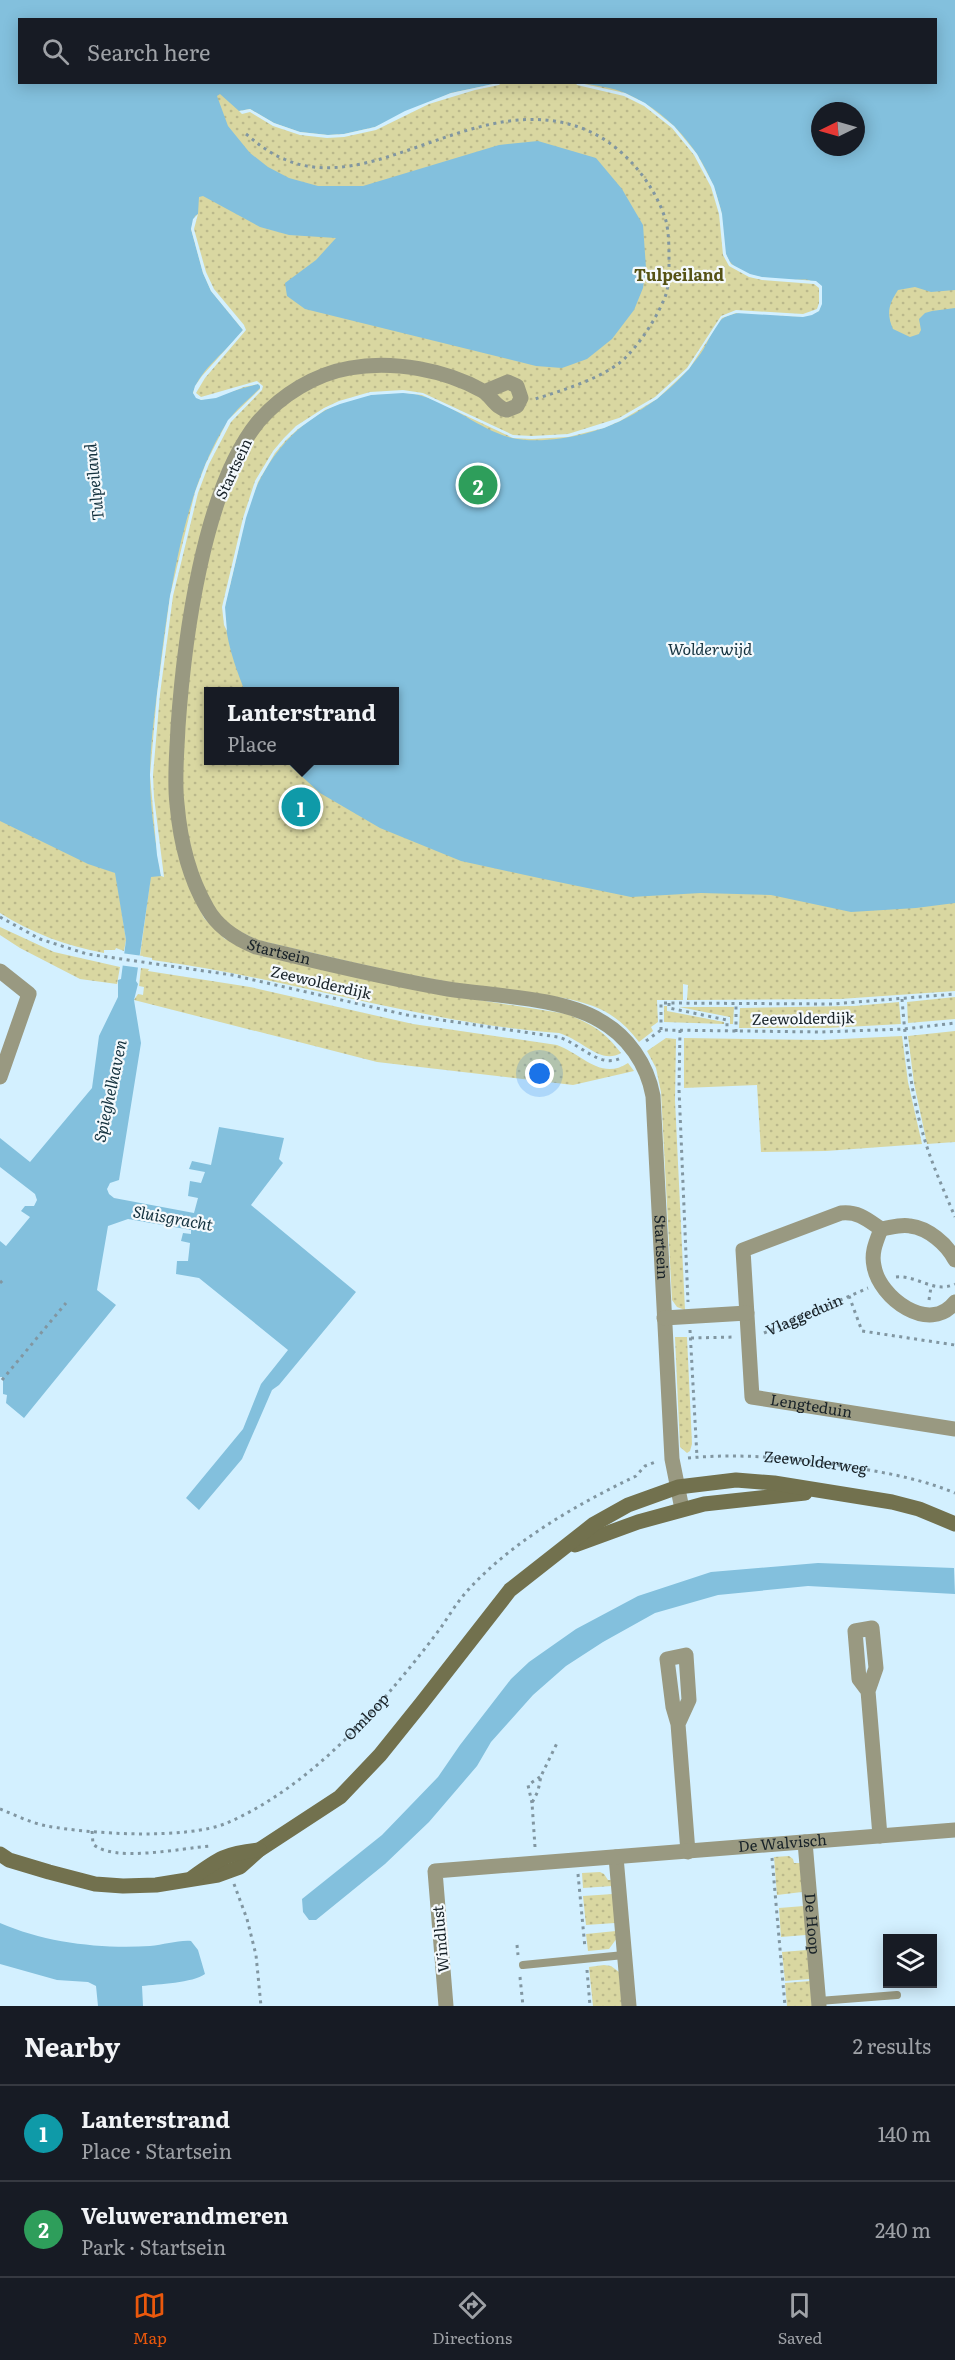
<!DOCTYPE html>
<meta charset="utf-8">
<style>
body{margin:0;font-family:Literata,serif;background:#242831;color:#f1f3f6}
.controls{position:absolute;right:18px;bottom:18px;display:grid;overflow:hidden;border-radius:0px;box-shadow:0 3px 15px #0003}
.controls button{width:54px;height:54px;display:grid;place-items:center;padding:0;border:0;border-bottom:2px solid #363941;background:#171b24;color:#f1f3f6;font:30px sans-serif}
.compass{position:absolute;left:811px;top:102px;width:54px;height:54px;border-radius:50%;background:#171b24;box-shadow:0 3px 15px #0003;rotate:265deg}
.you{position:absolute;left:540px;top:1074px;width:21px;height:21px;margin:-15px;border:4px solid #fff;border-radius:50%;background:#1a73e8;box-shadow:0 0 0 9px #1a73e833}
.badge{display:grid;place-items:center;width:39px;height:39px;border-radius:50%;background:#ea580c;color:#fff;font-size:20px;font-weight:700}
.pin{position:absolute;translate:-50% -50%;border:3px solid #fff;box-shadow:0 2px 6px #0006}
.popup{position:absolute;left:204px;top:687px;width:195px;height:78px;box-sizing:border-box;display:grid;place-content:center;border-radius:0px;background:#171b24;filter:drop-shadow(0 2px 4px #0005);font-size:20px;white-space:nowrap;color:#9ea1a6}
.popup b{font-size:22px;color:#f1f3f6}
.popup::after{content:'';position:absolute;left:50%;top:100%;margin-left:-12px;border:12px solid transparent;border-top-color:#171b24}
.list{margin:0;padding:0;list-style:none}
h2{display:flex;justify-content:space-between;align-items:center;height:78px;margin:0;padding:0 24px;font-size:26px}
h2 small{font-size:20px;font-weight:400;color:#9ea1a6}
.list li{display:grid;grid-template-columns:39px 1fr auto;gap:18px;align-items:center;box-sizing:border-box;height:96px;padding:0 24px;border-top:2px solid #363941}
.list b{display:block;font-size:22px;white-space:nowrap}
.list p{margin:0;font-size:20px;white-space:nowrap;color:#9ea1a6}
.list em{font-size:20px;font-style:normal;color:#9ea1a6}
.icon{flex:none;width:33px;height:33px;fill:none;stroke:currentColor;stroke-width:2;stroke-linecap:round;stroke-linejoin:round}
.map{position:relative;flex:none;width:955px;height:2006px;overflow:hidden}
.search{position:absolute;background:#171b24;box-shadow:0 3px 15px #0003;left:18px;right:18px;top:18px;height:66px;display:flex;align-items:center;gap:15px;box-sizing:border-box;padding:0 21px;border-radius:0px;color:#9ea1a6;font-size:22px}
.sheet{height:270px;background:#171b24}
nav{display:flex;justify-content:space-around;align-items:center;box-sizing:border-box;height:84px;border-top:2px solid #363941;background:#171b24;font-size:16px;color:#9ea1a6}
nav a{display:grid;justify-items:center;gap:3px}
nav .on{color:#ea580c}
.map>svg:first-child{display:block}
.grass{fill:url(#grass-dots);fill-rule:evenodd}
.water{fill:#83c0dd;fill-rule:evenodd}
.pier{fill:#d3f0ff}
.lines{fill:none;stroke-linecap:round;stroke-linejoin:round}
.path{stroke:#8196a1;stroke-width:3;stroke-dasharray:3 4.5;stroke-linecap:butt}
.service{stroke:#999981;stroke-width:8}
.minor{stroke:#999981;stroke-width:15}
.secondary{stroke:#72714e;stroke-width:15}
.labels{text-anchor:middle;stroke-width:4.5;stroke-linejoin:round;paint-order:stroke}
.street-label{font-size:15px;fill:#182228;stroke:#f4f9fc}
.neighbourhood-label{font-size:16px;font-weight:bold;fill:#555215;stroke:#f4f9fc}
.water-label{font-size:16px;font-style:italic;fill:#13313e;stroke:#f4f9fc}
</style>
<div class="map">
<svg width="955" height="2006" viewBox="0 0 955 2006">
<defs>
<pattern id="grass-dots" width="8" height="8" patternUnits="userSpaceOnUse" patternTransform="scale(1.5)"><rect width="8" height="8" fill="#d9d7a1"/><path d="M2 2h.1M6 6h.1" fill="none" stroke="#bab88b" stroke-width="1.8" stroke-linecap="round"/></pattern>
</defs>
<rect width="100%" height="100%" fill="#d3f0ff"/>
<g class="grass">
<path d="M0,0H955V991L840,999L687,1000L688,985L683,984V1000H657L658,1022L651,1027L653,1031L639,1042C627,1026 612,1013 593,1006C554,992 496,991 454,983C388,972 323,955 257,940L235,929L193,895L204,918L225,939L423,991L567,1014C592,1024 605,1032 621,1053C600,1065 583,1040 559,1033C421,1023 289,978 152,960V958L140,956L150,882L80,860L116,873L126,940L124,951L116,948L115,950H104V953C66,946 32,933 0,913ZM20,20H936V82H20ZM820,111H856V147H820ZM208,692H394V760H208Z"/>
<path d="M0,927L54,952L120,967L117,984L80,979L20,948L0,935Z"/>
<path d="M141,968L149,969L148,971L250,987L413,1024L557,1045C582,1054 601,1081 628,1063L634,1071L573,1085L377,1062L134,1000L138,994L143,995L144,987L139,986Z"/>
<path d="M955,997V1019L908,1023L907,1002Z"/>
<path d="M899,1002L901,1024L828,1028H739L740,1008L855,1006Z"/>
<path d="M664,1006H667V1011L724,1022V1024L664,1022Z"/>
<path d="M679,1007H734L733,1024H730V1017Z"/>
<path d="M955,1031V1142L927,1144L914,1083L908,1036Z"/>
<path d="M902,1036L908,1082L922,1144L826,1151L761,1152L757,1085L684,1088V1038L822,1040Z"/>
<path d="M666,1038L676,1039L675,1100L685,1310L677,1307L672,1300L661,1092L656,1068L647,1051Z"/>
<path d="M675,1337H687L692,1444L690,1451L687,1453L680,1447Z"/>
<path d="M789,1856L793,1859L794,1863H800L802,1892L777,1895L774,1857Z"/>
<path d="M600,1872L604,1874L608,1880H612V1886L583,1888L582,1873Z"/>
<path d="M613,1894L615,1923L586,1925L583,1896Z"/>
<path d="M804,1906L806,1935L781,1937L779,1908Z"/>
<path d="M616,1931L617,1938L609,1949L588,1951L586,1934Z"/>
<path d="M807,1950L810,1979L785,1981L782,1952Z"/>
<path d="M604,1965L611,1966L619,1972L622,2006H593L589,1967Z"/>
<path d="M810,1981L812,2006H787L785,1983Z"/>
</g>
<g class="water">
<path d="M0,0H955V290L931,292L915,287L898,290C889,304 886,313 893,329L910,337L919,334L921,330L919,319L925,313L932,311L955,308V903L916,908L851,912L771,895L701,893L631,897L539,878L461,861L380,828L320,793L285,761L394,760V692L245,691C235,667 224,635 225,608C226,598 230,587 232,577C237,557 241,536 246,515C264,453 310,402 377,394C391,393 409,391 422,396C454,405 480,430 512,438C535,443 562,439 584,434C631,422 673,393 701,353C707,345 715,323 722,319C740,305 780,318 802,316C808,316 814,313 819,311L822,287C818,285 813,282 809,280C804,279 797,280 791,280C773,279 743,278 731,263C720,251 724,226 721,210C709,160 675,115 627,94C612,87 594,85 578,83L936,82V20H20V82L498,83L451,93L375,127L344,134L328,135L300,132L274,123L250,109L239,111L220,94L217,96L228,126L250,153L268,167L289,178L318,186H363L499,145L538,141L596,158L622,189L643,225L646,268L643,288L634,310L612,339L587,359L562,368L536,366L305,309L287,296L285,283L316,260L336,238L289,235L260,227L203,196L199,197L198,214L195,216L191,229L203,273L211,291L243,330C229,350 200,368 193,393L201,400L258,384L260,385V388C249,399 237,408 228,421C184,487 168,599 159,678C155,710 150,744 150,777C150,810 156,844 161,876L151,877L136,981L138,984L134,1000L141,1043L119,1180L110,1183L107,1189L109,1194L114,1198L194,1213L198,1198L188,1196L190,1181L201,1183L205,1172L189,1169L192,1161L211,1165L219,1127L284,1138L279,1159L283,1163L251,1205L356,1292L279,1385L272,1390L242,1459L199,1510L186,1498L243,1429L261,1384L288,1350L199,1278L176,1274L177,1261H188L190,1243L181,1241L183,1233L191,1234V1230L128,1219L108,1226L97,1290L116,1305L24,1418L6,1403L7,1395L3,1394V1377H0V1241L6,1246L30,1217L21,1211L25,1206H34L37,1200L35,1194L0,1167V1138L30,1162L92,1088L99,1036L118,997V980L121,979L126,940L115,873L88,864L0,821ZM820,111H856V147H820Z"/>
<path d="M818,1563L954,1568L955,1594L808,1586L718,1595L655,1613L603,1642L566,1666L533,1695L491,1742L477,1766L429,1822L385,1864L316,1920H309L303,1912L302,1899L382,1835L438,1777L460,1745L511,1679L529,1662L576,1629L638,1596L711,1572Z"/>
<path d="M0,1923C46,1943 101,1949 150,1946C164,1945 178,1940 191,1941L198,1950L205,1974C193,1983 158,1984 142,1986L143,2006H98L96,1986L88,1982L57,1980L0,1964Z"/>
</g>
<g class="pier">
<path d="M575,82L625,93L645,103L674,126L697,154L714,186L722,214L726,254L731,264L750,274L762,277L816,281L822,286V304L819,311L812,315L803,317L736,313L722,318L689,369L657,399L620,421L604,428L568,437L532,439L513,438L422,395L403,393L371,395L340,404L325,410L298,429L286,440L275,453L258,482L246,518L225,607L227,631L224,625L222,607L243,518L255,481L273,451L284,438L296,426L324,408L339,401L370,392L403,390L423,393L513,435L532,436L568,434L619,418L655,397L687,368L721,316L736,310L803,314L817,309L819,303V288L814,284L762,280L749,277L729,266L723,255L719,214L711,187L694,155L672,128L644,106L624,96L577,85Z"/>
<path d="M498,83H501L499,85L475,90L429,104L376,130L344,137L327,138L300,135L273,126L250,112L242,114L239,111L250,109L274,123L300,132L328,135L344,134L375,127L405,111L451,93Z"/>
<path d="M198,214L194,229L206,272L214,289L244,325L246,330L205,378L196,393L201,397L257,381L263,386L262,390L231,422L209,464L198,493L173,596L160,694L153,775L154,797L164,877L161,876L157,855L150,775L157,694L170,596L195,492L206,463L228,420L260,389V386L258,384L244,387L216,398L201,400L196,398L193,393L195,386L202,376L243,330L211,291L203,273L191,229L193,219Z"/>
<path d="M121,953L143,956L141,968L119,965Z"/>
</g>
<g class="lines">
<g class="path">
<path d="M246,134C258,144 269,153 284,159C374,199 478,87 584,129C622,144 654,182 666,221C669,233 669,249 669,262C669,273 669,287 665,297C657,317 643,339 628,355C610,376 561,391 535,399"/>
<path d="M0,917L40,939L87,954L232,975L407,1015L558,1037C580,1043 599,1069 621,1058"/>
<path d="M902,999C906,1048 911,1097 926,1144C934,1169 945,1193 955,1217"/>
<path d="M669,1003V1008L727,1020V1031"/>
<path d="M661,1030V1003L832,1004L955,994"/>
<path d="M680,1030L679,1089L688,1302"/>
<path d="M736,1032V1004"/>
<path d="M646,1041L661,1030L821,1032L904,1029L955,1023"/>
<path d="M896,1277C918,1275 934,1294 955,1284"/>
<path d="M0,1283L3,1280"/>
<path d="M849,1296L862,1331L955,1345"/>
<path d="M929,1300L931,1287"/>
<path d="M690,1330L697,1457"/>
<path id="s1" d="M764,1333L868,1288"/>
<path d="M691,1338L734,1337"/>
<path d="M2,1380L66,1303"/>
<path id="s2" d="M688,1458C741,1453 792,1458 844,1466C882,1472 919,1478 955,1493"/>
<path d="M532,1803L528,1785L540,1777"/>
<path id="s3" d="M0,1809C15,1815 31,1823 47,1826C91,1834 186,1840 227,1823C291,1795 346,1743 391,1690C408,1670 426,1648 442,1626C450,1614 458,1601 468,1590C514,1540 576,1505 636,1476L645,1466L658,1461"/>
<path d="M92,1831L93,1844C113,1863 183,1848 210,1846"/>
<path d="M535,1847L532,1803L538,1791L541,1776L558,1741"/>
<path d="M772,1858L785,2006"/>
<path d="M578,1874L585,1948"/>
<path d="M234,1884L247,1919L256,1955L261,2006"/>
<path d="M517,1945L518,1955"/>
<path d="M587,1970L590,2006"/>
<path d="M520,1977L523,2006"/>
</g>
<g class="service">
<path d="M523,1965L624,1955"/>
<path d="M819,2001L897,1995"/>
</g>
<g class="minor">
<path id="s4" d="M484,392L508,382L517,386L521,398L517,406L507,410C496,408 492,397 483,391C446,370 393,360 350,368C315,374 281,395 258,422C203,490 184,641 178,727C177,752 174,779 177,804C180,839 189,877 207,908C218,928 236,939 256,947C319,962 383,978 448,989C493,996 560,997 599,1020C628,1036 647,1064 653,1096L672,1459L682,1509"/>
<path d="M0,971L29,994L0,1077"/>
<path d="M881,1229C876,1242 871,1253 874,1266C879,1298 930,1335 955,1302"/>
<path id="s5" d="M955,1260C947,1244 928,1228 910,1226C900,1224 890,1228 881,1229C868,1220 858,1211 841,1213L743,1250L752,1397L955,1429"/>
<path d="M664,1318L747,1313"/>
<path d="M868,1691L859,1679L855,1631L872,1628L876,1668L868,1691L880,1836"/>
<path d="M678,1724L673,1707L667,1659L686,1655L689,1700L678,1724L688,1852"/>
<path id="s6" d="M805,1842L819,2006"/>
<path d="M616,1857L629,2006"/>
<path id="s7" d="M446,2006L435,1871L955,1830"/>
</g>
<g class="secondary">
<path d="M575,1545L638,1522L704,1504L805,1493"/>
<path d="M0,1854L9,1860L49,1872L95,1884L123,1886L156,1885L218,1875L240,1867L259,1850L340,1797L380,1755L421,1704L510,1590L594,1524L628,1505L678,1487L736,1480L774,1483L892,1502L919,1509L955,1524"/>
<path d="M192,1878C218,1859 226,1853 259,1850"/>
</g>
</g>
<g class="labels">
<g class="street-label">
<text transform="translate(234 469) rotate(-65)" y="5">Startsein</text>
<text dy="5" stroke="none"><textPath href="#s4" startOffset="938">Startsein</textPath></text>
<text transform="translate(321 983) rotate(13)" y="5">Zeewolderdijk</text>
<text transform="translate(803 1019) rotate(-1)" y="5">Zeewolderdijk</text>
<text dy="5" stroke="none"><textPath href="#s4" startOffset="1514">Startsein</textPath></text>
<text dy="5" stroke="none"><textPath href="#s1" startOffset="44">Vlaggeduin</textPath></text>
<text dy="5" stroke="none"><textPath href="#s5" startOffset="444">Lengteduin</textPath></text>
<text dy="5" stroke="none"><textPath href="#s2" startOffset="128">Zeewolderweg</textPath></text>
<text dy="5" stroke="none"><textPath href="#s3" startOffset="408">Omloop</textPath></text>
<text dy="5" stroke="none"><textPath href="#s7" startOffset="484">De Walvisch</textPath></text>
<text dy="5" stroke="none"><textPath href="#s6" startOffset="82">De Hoop</textPath></text>
<text transform="translate(441 1939) rotate(-95)" y="5">Windlust</text>
</g>
<g class="neighbourhood-label">
<text x="679" y="281">Tulpeiland</text>
</g>
<g class="water-label">
<text transform="translate(94 482) rotate(-96)" y="6">Tulpeiland</text>
<text x="710" y="655">Wolderwijd</text>
<text transform="translate(110 1091) rotate(-78)" y="6">Spieghelhaven</text>
<text transform="translate(173 1218) rotate(10)" y="6">Sluisgracht</text>
</g>
</g>
</svg>
<div class="controls">
<button><svg class="icon" aria-label="layers" viewBox="0 0 24 24"><path d="M12 4l9 5-9 5-9-5zM3 14l9 5 9-5"/></svg></button>
</div>
<svg class="compass" viewBox="-18 -18 36 36"><path d="M0-13l5 13h-10z" fill="#e53935"/><path d="M0 13l5-13h-10z" fill="#9ea1a6"/></svg>
<div class="you"></div>
<div class="pin badge" style="left:301px;top:807px;background:#0f9aa8">1</div>
<div class="popup"><b>Lanterstrand</b>Place</div>
<div class="pin badge" style="left:478px;top:485px;background:#2e9e5b">2</div>
<div class="search"><svg class="icon" aria-label="search" viewBox="0 0 24 24"><circle cx="10" cy="10" r="6"/><path d="M15 15l6 6"/></svg>Search here</div>
</div>
<section class="sheet">
<h2>Nearby<small>2 results</small></h2>
<ul class="list">
<li><span class="badge" style="background:#0f9aa8">1</span><div><b>Lanterstrand</b><p>Place · Startsein</p></div><em>140 m</em></li>
<li><span class="badge" style="background:#2e9e5b">2</span><div><b>Veluwerandmeren</b><p>Park · Startsein</p></div><em>240 m</em></li>
</ul>
</section>
<nav>
<a class="on"><svg class="icon" aria-label="map" viewBox="0 0 24 24"><path d="M3 6l6-2 6 2 6-2v14l-6 2-6-2-6 2zM9 4v14M15 6v14"/></svg>Map</a>
<a><svg class="icon" aria-label="directions" viewBox="0 0 24 24"><path d="M12 3l9 9-9 9-9-9zM9 14v-3h6M13 9l2 2-2 2"/></svg>Directions</a>
<a><svg class="icon" aria-label="saved" viewBox="0 0 24 24"><path d="M7 4h10v16l-5-4-5 4z"/></svg>Saved</a>
</nav>
